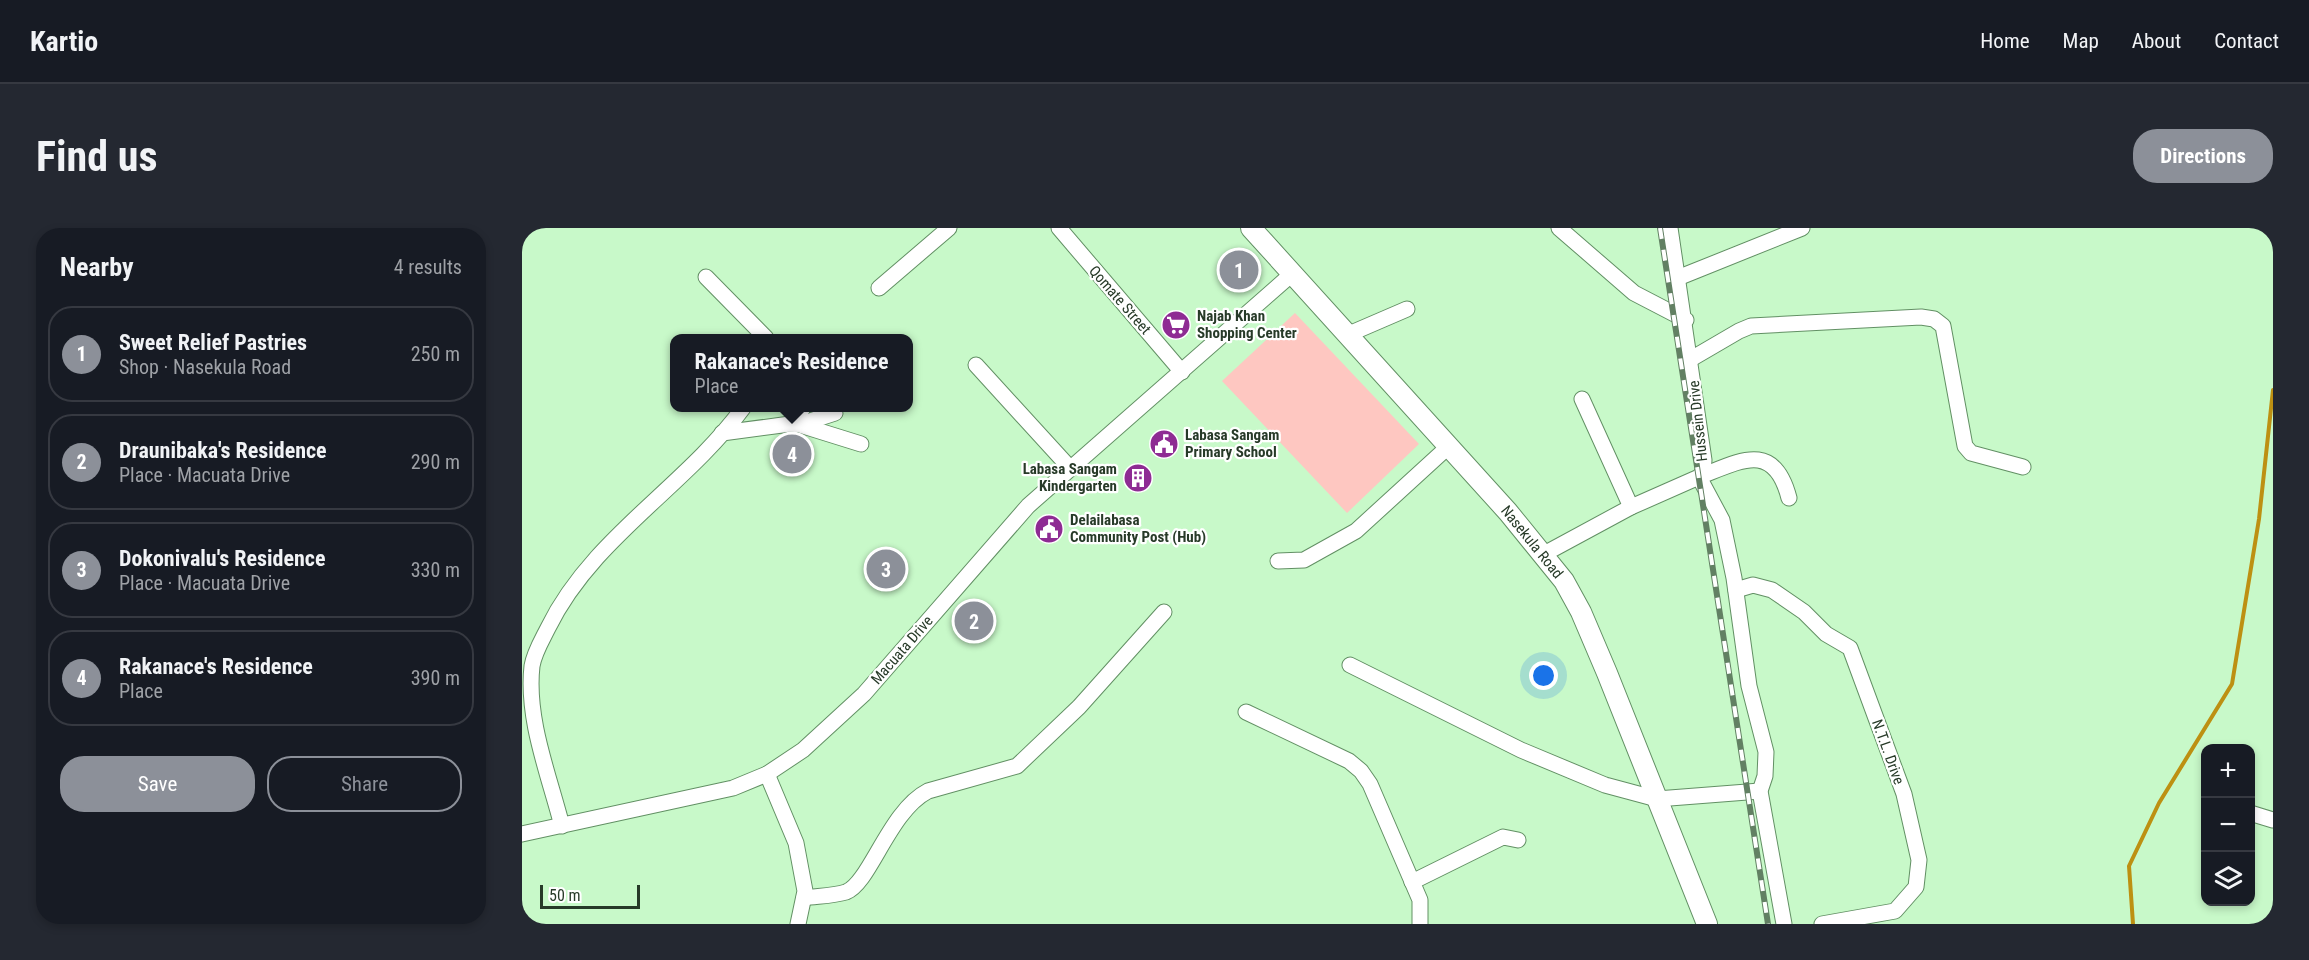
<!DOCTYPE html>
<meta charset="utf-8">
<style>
body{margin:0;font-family:"Roboto Condensed",sans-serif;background:#242831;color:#f1f3f6}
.controls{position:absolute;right:18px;bottom:18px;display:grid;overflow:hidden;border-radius:12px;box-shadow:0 3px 9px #0003}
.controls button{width:54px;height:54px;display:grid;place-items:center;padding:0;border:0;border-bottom:2px solid #363941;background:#171b24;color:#f1f3f6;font:30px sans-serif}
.scale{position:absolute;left:18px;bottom:15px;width:100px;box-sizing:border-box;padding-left:6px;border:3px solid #273a28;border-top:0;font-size:16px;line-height:21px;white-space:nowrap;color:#273a28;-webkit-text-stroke:4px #fff;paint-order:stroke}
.you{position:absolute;left:1022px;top:448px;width:21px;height:21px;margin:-15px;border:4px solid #fff;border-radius:50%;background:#1a73e8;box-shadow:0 0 0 9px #1a73e833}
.badge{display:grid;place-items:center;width:39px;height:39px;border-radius:50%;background:#8c9099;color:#fff;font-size:20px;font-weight:700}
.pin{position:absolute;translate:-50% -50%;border:3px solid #fff;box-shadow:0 2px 6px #0006}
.popup{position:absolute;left:148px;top:106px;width:243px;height:78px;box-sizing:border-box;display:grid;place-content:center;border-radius:12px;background:#171b24;filter:drop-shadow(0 2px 4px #0005);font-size:20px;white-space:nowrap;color:#9ea1a6}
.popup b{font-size:22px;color:#f1f3f6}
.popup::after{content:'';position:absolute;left:50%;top:100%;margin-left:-12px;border:12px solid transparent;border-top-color:#171b24}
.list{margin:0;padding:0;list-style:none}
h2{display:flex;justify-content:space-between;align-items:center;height:78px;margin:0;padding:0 24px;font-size:26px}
h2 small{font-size:20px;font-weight:400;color:#9ea1a6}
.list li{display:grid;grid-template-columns:39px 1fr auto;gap:18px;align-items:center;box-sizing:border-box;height:96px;margin:0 12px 12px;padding:0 12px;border:2px solid #363941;border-radius:24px}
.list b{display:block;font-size:22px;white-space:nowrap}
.list p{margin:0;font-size:20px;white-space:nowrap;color:#9ea1a6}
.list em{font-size:20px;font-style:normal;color:#9ea1a6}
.actions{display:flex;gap:12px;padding:18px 24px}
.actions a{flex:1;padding:14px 0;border:2px solid #8c9099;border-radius:24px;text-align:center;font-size:21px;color:#8c9099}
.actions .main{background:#8c9099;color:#fff}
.icon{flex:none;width:33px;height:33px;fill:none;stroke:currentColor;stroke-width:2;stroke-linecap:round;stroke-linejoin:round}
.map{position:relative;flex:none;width:1751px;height:696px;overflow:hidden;border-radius:24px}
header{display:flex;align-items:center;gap:36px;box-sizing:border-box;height:84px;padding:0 30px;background:#171b24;border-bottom:2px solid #363941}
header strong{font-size:28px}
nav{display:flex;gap:33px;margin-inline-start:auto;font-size:21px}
.intro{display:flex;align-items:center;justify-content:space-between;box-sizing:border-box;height:144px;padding:0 36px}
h1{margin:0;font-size:42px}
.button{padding:15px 27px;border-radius:24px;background:#8c9099;color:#fff;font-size:21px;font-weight:700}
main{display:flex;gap:36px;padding:0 36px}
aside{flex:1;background:#171b24;border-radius:24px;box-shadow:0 3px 9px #0003}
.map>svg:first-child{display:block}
.garden{fill:#fec7c1}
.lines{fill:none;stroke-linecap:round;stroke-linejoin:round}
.stream{stroke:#bd9012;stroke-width:4}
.minor-casing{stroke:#629064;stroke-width:17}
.major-casing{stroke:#629064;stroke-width:22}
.minor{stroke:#fff;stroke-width:15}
.major{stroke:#fff;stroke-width:20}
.rail-casing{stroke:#628063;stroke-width:6}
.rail{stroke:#fff;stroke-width:4;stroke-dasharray:11;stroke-linecap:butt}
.labels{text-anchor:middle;stroke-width:4.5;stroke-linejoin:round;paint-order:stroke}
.street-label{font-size:15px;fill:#273a28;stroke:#fff}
.poi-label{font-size:15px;font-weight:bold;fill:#273a28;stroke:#fff;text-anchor:start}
</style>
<header>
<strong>Kartio</strong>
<nav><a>Home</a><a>Map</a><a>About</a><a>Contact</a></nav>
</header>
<div class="intro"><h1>Find us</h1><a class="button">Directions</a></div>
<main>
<aside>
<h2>Nearby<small>4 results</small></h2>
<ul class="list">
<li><span class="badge">1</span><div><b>Sweet Relief Pastries</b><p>Shop · Nasekula Road</p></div><em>250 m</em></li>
<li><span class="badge">2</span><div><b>Draunibaka's Residence</b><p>Place · Macuata Drive</p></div><em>290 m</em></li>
<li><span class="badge">3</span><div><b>Dokonivalu's Residence</b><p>Place · Macuata Drive</p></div><em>330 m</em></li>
<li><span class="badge">4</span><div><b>Rakanace's Residence</b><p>Place</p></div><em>390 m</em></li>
</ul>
<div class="actions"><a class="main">Save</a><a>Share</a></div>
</aside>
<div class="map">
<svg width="1751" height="696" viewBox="0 0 1751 696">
<rect width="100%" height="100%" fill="#c8f9c9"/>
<path class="garden" d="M773,85L897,216L825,285L700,153Z"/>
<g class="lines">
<path class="stream" d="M1611,696L1607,638L1637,575L1710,456L1737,291L1751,162"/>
<g class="minor-casing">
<g id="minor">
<path d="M537,0L660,144"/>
<path d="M1037,0L1112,65L1164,92"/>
<path d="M184,49L244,110"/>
<path d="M1158,49L1280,0"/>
<path d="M357,60L427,0"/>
<path d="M827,106L885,81"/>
<path d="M1169,131L1217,103L1229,98L1399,89L1412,91L1421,98L1443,218L1449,225L1501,239"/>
<path d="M454,137L548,240"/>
<path d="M1060,171L1109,279"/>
<path d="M268,196L278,197L339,216"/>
<path d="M279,196L313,185"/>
<path d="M200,205L268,196L281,180"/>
<path d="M1022,326L1109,279L1177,249L1181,244L1182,232L1148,0"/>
<path d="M756,333L782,332L834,303L927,218"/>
<path d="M1214,362L1231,357L1250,362L1282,384L1304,406L1328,420L1382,566L1397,632L1394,659L1373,683L1300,696"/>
<path d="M828,437L999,522L1083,557L1135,571L1238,563"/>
<path d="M724,484L827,533L839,543L848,556L898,672V696"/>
<path d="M245,546L274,615L283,663L276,696"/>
<path d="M1728,585L1751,592"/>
<path d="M40,598C27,547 4,491 10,438C12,425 20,412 26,400C70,310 163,259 221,180"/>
<path d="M0,606L211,560L245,546L281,522L342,466L506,278L771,45"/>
<path d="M890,654L981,609L996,612"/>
<path d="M282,670C295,668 311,668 324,664C348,655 367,583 406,563L495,538L557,479L642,384"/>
<path d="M1262,696L1238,563L1243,548L1244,524L1227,458L1212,350L1200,292L1177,249C1218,233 1252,212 1267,270"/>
</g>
</g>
<g class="major-casing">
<path id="major" d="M729,0L986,284L1042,353L1059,384L1085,445L1185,696"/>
</g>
<use href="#minor" class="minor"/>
<use href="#major" class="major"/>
<g class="rail-casing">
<path id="rail" d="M1138,0L1246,696"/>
</g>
<use href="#rail" class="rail"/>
</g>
<defs>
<g id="supermarket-disc" transform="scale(1.5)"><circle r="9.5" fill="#8e2b93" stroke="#fff"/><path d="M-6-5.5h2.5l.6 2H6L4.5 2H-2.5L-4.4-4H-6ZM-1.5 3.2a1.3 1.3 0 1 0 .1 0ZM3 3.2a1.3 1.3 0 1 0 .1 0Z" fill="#fff"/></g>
<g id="civic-disc" transform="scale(1.5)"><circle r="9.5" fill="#8e2b93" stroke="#fff"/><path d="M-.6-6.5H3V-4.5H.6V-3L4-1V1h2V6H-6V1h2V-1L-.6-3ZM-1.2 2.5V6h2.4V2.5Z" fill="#fff"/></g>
<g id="building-disc" transform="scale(1.5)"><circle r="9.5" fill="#8e2b93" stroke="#fff"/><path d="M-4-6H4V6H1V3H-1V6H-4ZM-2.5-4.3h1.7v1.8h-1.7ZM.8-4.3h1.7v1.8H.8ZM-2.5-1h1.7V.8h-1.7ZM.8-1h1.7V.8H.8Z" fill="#fff"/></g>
</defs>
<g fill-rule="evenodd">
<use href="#supermarket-disc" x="654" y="97"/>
<use href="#civic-disc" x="642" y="216"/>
<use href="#building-disc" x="616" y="250"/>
<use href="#civic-disc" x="527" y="301"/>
</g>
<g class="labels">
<g class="street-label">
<text transform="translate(598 72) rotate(49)" y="5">Qomate Street</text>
<text transform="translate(1176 193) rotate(-96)" y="5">Hussein Drive</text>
<text transform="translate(1010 314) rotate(51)" y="5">Nasekula Road</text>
<text transform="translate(380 422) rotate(-49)" y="5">Macuata Drive</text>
<text transform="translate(1366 524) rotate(70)" y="5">N.T.L. Drive</text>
</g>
<g class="poi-label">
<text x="675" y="93">Najab Khan<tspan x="675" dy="17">Shopping Center</tspan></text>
<text x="663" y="212">Labasa Sangam<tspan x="663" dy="17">Primary School</tspan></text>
<text x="595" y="246" text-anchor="end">Labasa Sangam<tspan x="595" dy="17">Kindergarten</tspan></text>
<text x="548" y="297">Delailabasa<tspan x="548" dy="17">Community Post (Hub)</tspan></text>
</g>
</g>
</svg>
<div class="controls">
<button>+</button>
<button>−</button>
<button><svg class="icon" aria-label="layers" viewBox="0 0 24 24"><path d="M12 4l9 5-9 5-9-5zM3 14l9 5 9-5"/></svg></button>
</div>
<div class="scale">50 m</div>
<div class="you"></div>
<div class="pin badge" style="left:717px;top:42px">1</div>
<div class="pin badge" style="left:452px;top:393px">2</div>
<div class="pin badge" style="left:364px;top:341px">3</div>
<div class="pin badge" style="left:270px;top:226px">4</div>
<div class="popup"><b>Rakanace's Residence</b>Place</div>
</div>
</main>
